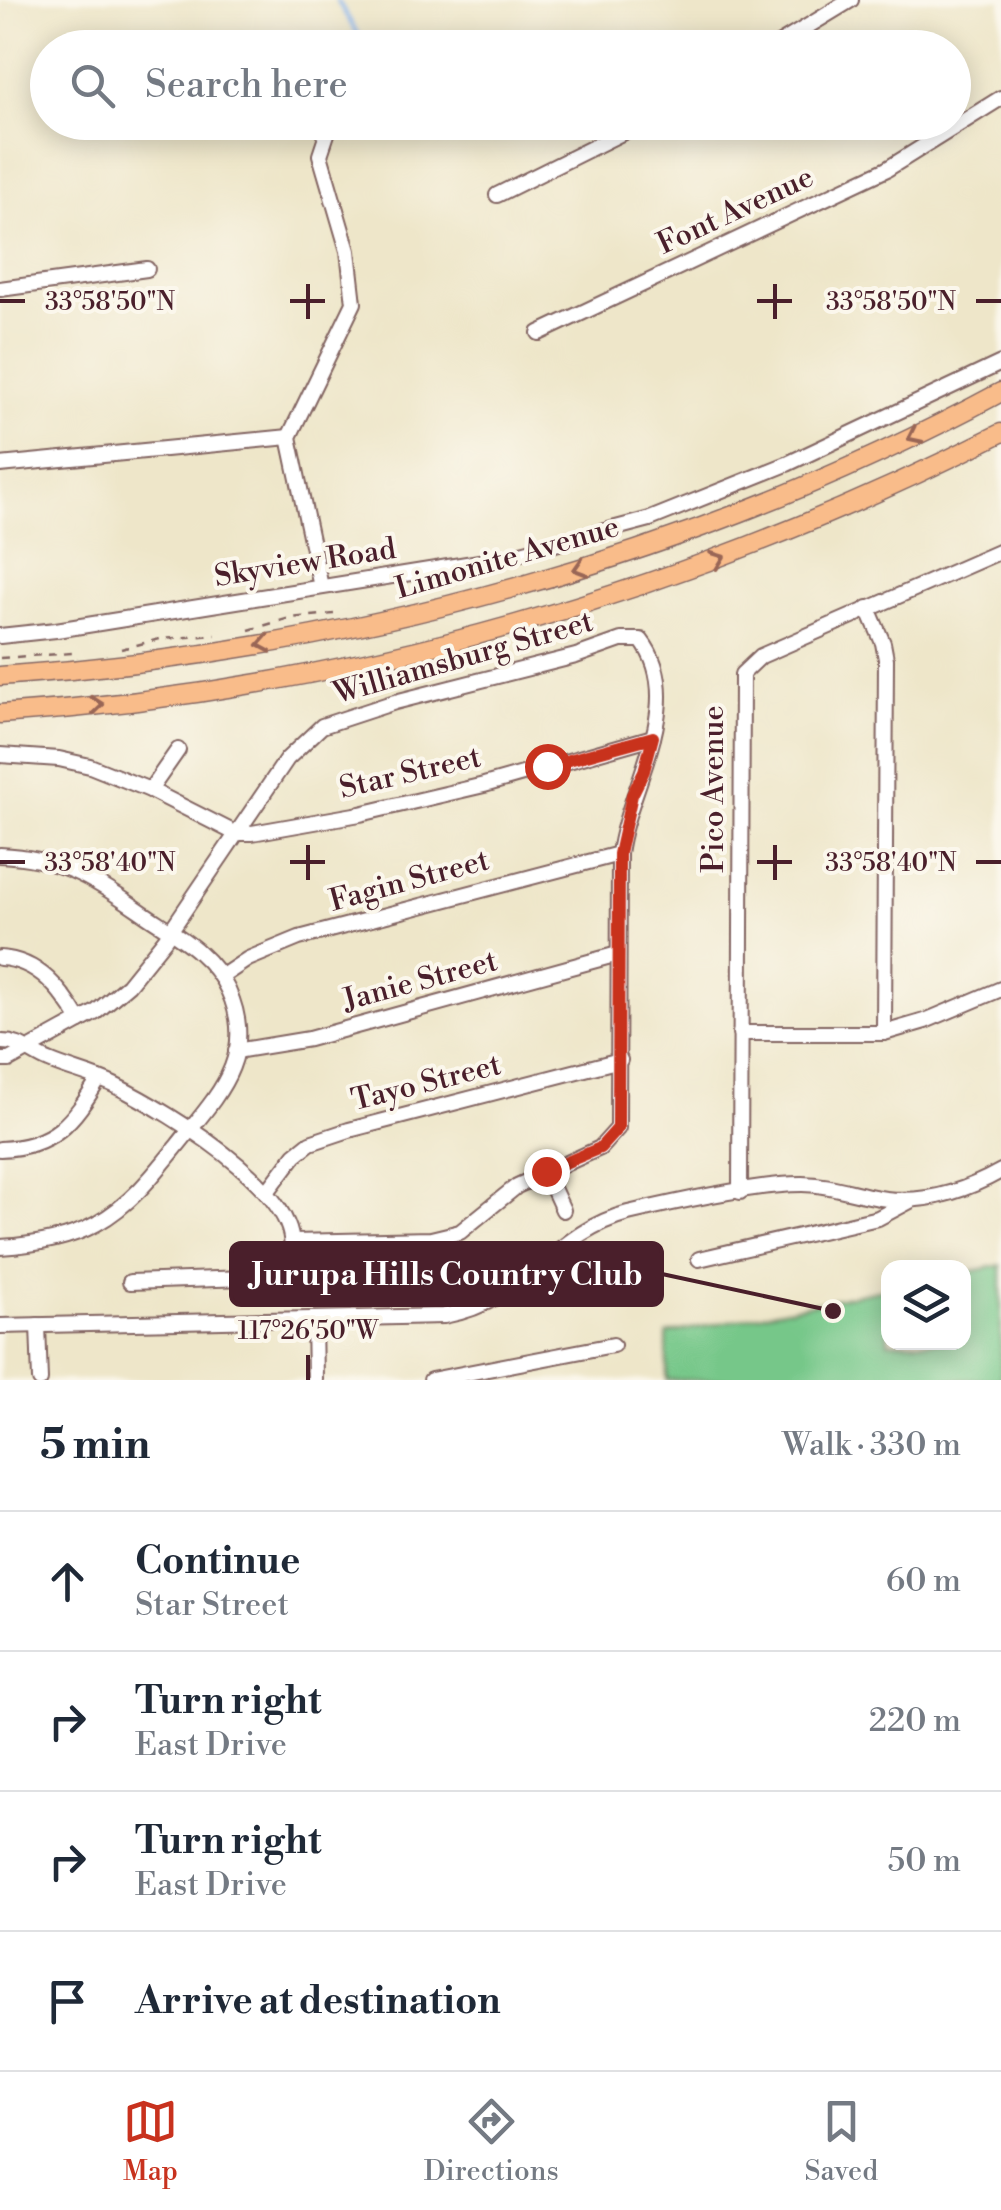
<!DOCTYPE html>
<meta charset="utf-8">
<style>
body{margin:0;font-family:"Libre Bodoni",serif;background:#f6f6f7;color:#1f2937}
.controls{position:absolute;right:30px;bottom:30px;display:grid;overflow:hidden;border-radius:20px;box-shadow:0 5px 25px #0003}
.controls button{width:90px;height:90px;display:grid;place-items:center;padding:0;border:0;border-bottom:2px solid #e0e1e3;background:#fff;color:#1f2937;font:50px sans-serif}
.stop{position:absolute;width:30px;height:30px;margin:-22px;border:8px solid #c8321e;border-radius:50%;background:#fff}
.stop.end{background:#c8321e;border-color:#fff;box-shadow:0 2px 10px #0008}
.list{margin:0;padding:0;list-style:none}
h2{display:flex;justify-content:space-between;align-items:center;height:130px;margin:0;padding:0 40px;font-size:42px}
h2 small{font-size:32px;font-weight:400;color:#747a83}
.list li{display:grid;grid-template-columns:65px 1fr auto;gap:30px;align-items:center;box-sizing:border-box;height:140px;padding:0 40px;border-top:2px solid #e0e1e3}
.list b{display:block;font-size:38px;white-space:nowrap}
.list p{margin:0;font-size:32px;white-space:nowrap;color:#747a83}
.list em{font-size:32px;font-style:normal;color:#747a83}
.icon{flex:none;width:55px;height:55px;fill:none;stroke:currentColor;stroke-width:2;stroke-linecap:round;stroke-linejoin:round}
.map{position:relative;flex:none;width:1001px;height:1380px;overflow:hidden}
.search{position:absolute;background:#fff;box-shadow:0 5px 25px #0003;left:30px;right:30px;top:30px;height:110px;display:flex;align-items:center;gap:25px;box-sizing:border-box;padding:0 35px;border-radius:55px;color:#747a83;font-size:38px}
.sheet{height:690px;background:#fff}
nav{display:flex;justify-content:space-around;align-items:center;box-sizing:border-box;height:140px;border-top:2px solid #e0e1e3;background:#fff;font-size:28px;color:#747a83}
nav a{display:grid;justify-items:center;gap:5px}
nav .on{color:#c8321e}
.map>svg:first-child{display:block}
.green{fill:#76c789;stroke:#60735a;stroke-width:2.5}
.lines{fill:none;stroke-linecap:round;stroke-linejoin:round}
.stream{stroke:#82b3ee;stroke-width:4}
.minor-casing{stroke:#836562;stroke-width:18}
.major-casing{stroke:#836562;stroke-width:21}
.path{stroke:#836562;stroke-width:2.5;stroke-dasharray:8 8;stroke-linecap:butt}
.minor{stroke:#fff;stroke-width:14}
.major{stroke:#f9bc8a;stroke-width:18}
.oneway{stroke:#996656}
.route{stroke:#c8321e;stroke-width:12}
.ticks{fill:none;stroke:#4a1f2b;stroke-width:4}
.labels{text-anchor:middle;stroke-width:8;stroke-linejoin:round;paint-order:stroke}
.street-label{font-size:30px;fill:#4a1f2b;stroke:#fbf7ec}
.ticks-label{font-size:25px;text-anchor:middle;fill:#4a1f2b;stroke:#fbf7ec;stroke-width:8;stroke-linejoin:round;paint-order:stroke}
.leader{fill:none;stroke:#4a1f2b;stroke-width:4}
.callout-dot{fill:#4a1f2b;stroke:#fbf7ec;stroke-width:4}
.callout{fill:#4a1f2b;stroke:#4a1f2b;stroke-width:4}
.callout-label{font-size:32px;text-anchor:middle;font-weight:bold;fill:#fff}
</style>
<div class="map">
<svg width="1001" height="1380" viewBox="0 0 1001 1380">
<rect width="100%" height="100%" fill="#fbf7ec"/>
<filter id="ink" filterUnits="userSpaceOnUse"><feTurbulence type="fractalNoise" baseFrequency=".01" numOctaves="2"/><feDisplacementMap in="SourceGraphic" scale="20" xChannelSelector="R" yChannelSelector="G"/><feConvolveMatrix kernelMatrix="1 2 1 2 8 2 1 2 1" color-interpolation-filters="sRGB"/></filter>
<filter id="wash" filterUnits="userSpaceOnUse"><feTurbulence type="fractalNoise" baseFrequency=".0048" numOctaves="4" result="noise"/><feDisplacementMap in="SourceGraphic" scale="40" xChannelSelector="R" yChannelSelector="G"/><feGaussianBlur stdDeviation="2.25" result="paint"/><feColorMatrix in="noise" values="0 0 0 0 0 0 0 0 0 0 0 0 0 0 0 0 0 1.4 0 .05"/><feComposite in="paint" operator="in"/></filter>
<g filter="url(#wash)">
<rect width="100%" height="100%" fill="#eee6c9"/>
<path class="green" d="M1001,1265V1380H667V1334L888,1288V1342H964V1273Z"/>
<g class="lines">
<path class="stream" d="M337,0L366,48"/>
</g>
</g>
<g filter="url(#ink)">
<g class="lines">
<g class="minor-casing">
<g id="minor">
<path d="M772,48L851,0"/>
<path d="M497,195L644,122"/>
<path d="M0,289L147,269"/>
<path d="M539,333L887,169L1001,98"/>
<path d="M0,465L289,437"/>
<path d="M321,587L289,437L354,303L348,251L320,155L331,122"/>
<path d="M868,608L883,643L886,659L884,1033"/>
<path d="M0,636L56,630L498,559L650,519L787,464L1001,363"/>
<path d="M0,755L59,759L90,766L150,790L235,833H252L360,814L484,785L653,737"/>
<path d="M150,790L178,750"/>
<path d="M0,855C60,858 91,877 139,910C173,934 210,951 228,990C259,1057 215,1098 177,1146C153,1176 130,1205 96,1224C67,1240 32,1245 0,1247"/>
<path d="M0,958C39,960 62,991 80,1021"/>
<path d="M221,977L248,959L299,938L619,854"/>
<path d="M740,1033H884L925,1021L1001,989"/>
<path d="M0,1042C21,1041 31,1054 49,1061C70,1070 93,1075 114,1085C161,1108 346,1213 276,1277L130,1282"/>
<path d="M236,1051L309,1039L618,954"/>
<path d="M0,1060H9L96,1012L128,985L165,939L287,759L322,726L395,702L576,656L621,640H641C689,702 627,788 619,854L618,1128L600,1148L517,1186L460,1232L431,1239L292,1242"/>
<path d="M0,1149C54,1147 73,1122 99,1079"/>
<path d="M545,1171L563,1210"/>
<path d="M267,1192L295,1155L310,1143L349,1130L620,1060"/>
<path d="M740,1192L742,674L761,656L1001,551"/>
<path d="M699,1259L878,1218L910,1201"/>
<path d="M314,1320L315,1380"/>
<path d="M38,1325L40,1380"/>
<path d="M0,1326L444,1316C529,1301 551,1233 628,1213C675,1202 755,1184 802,1184C825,1184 846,1191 869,1196C916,1207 960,1194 1001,1171"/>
<path d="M431,1380L613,1345"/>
</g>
</g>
<g class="major-casing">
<g id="major">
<path d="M0,676C347,652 694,558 1001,392"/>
<path d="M0,714C351,691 688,592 1001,433"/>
</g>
</g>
<g class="path">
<path d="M249,630L290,618L334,614"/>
<path d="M121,649L160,639L216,635"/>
<path d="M0,658L73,653"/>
</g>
<use href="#minor" class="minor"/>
<use href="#major" class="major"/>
</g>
<defs><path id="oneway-chevron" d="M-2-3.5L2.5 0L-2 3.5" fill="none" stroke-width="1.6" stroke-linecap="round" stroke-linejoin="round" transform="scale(2.5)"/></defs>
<g class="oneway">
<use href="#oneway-chevron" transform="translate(914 436) rotate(154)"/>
<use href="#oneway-chevron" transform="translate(718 559) rotate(-21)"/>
<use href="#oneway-chevron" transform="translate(580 568) rotate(163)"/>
<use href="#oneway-chevron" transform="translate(264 644) rotate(170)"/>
<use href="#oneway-chevron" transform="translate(97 705) rotate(-6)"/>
</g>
</g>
<g class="lines" filter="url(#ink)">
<path class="route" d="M546,1171L600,1148L618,1128L619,854L632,795L644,771L653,737L547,766"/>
</g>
<path class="ticks" d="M308,284V319M775,284V319M0,301H25M290,301H325M757,301H792M976,301H1001M308,845V880M775,845V880M0,862H25M290,862H325M757,862H792M976,862H1001M308,1355V1380"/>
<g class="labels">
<g class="street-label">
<text transform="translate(735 210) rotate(-25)" y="10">Font Avenue</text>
<text transform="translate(507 557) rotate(-16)" y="10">Limonite Avenue</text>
<text transform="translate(305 562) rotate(-9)" y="10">Skyview Road</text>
<text transform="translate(463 657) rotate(-16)" y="10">Williamsburg Street</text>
<text transform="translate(410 772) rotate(-13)" y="10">Star Street</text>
<text transform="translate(713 789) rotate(-90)" y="10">Pico Avenue</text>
<text transform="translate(409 880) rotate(-15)" y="10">Fagin Street</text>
<text transform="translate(420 980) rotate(-15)" y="10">Janie Street</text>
<text transform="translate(426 1082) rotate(-14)" y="10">Tayo Street</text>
</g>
</g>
<g class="ticks-label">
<text x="110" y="310">33°58'50"N</text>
<text x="891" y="310">33°58'50"N</text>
<text x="110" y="871">33°58'40"N</text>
<text x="891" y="871">33°58'40"N</text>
<text x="308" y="1339">117°26'50"W</text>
</g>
<path class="leader" d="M833 1311L662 1274"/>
<circle class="callout-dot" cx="833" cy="1311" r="10"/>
<rect class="callout" x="231" y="1243" width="431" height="62" rx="10"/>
<g class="callout-label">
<text x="447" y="1285">Jurupa Hills Country Club</text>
</g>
</svg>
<div class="controls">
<button><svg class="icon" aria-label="layers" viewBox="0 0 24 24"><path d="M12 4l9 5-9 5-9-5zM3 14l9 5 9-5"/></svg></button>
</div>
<div class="stop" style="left:547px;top:766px"></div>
<div class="stop end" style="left:546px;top:1171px"></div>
<div class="search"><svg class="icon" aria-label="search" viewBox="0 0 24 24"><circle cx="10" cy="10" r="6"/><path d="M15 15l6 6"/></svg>Search here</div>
</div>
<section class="sheet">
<h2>5 min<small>Walk · 330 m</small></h2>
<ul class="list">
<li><svg class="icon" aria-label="ahead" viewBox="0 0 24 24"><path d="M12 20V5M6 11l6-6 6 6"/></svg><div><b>Continue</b><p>Star Street</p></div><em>60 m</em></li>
<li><svg class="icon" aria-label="right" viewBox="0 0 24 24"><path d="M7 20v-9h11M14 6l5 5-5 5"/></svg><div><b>Turn right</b><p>East Drive</p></div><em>220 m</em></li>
<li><svg class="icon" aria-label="right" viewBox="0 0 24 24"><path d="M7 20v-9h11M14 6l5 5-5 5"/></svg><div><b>Turn right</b><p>East Drive</p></div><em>50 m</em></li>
<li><svg class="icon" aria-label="arrive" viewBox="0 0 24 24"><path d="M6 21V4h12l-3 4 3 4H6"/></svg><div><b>Arrive at destination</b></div></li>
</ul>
</section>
<nav>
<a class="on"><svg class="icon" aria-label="map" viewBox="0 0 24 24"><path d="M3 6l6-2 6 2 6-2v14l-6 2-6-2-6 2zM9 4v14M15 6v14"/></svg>Map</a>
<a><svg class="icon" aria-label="directions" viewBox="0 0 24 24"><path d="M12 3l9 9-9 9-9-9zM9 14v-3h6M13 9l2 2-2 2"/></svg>Directions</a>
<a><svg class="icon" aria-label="saved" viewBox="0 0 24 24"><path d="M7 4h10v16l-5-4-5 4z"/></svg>Saved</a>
</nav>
